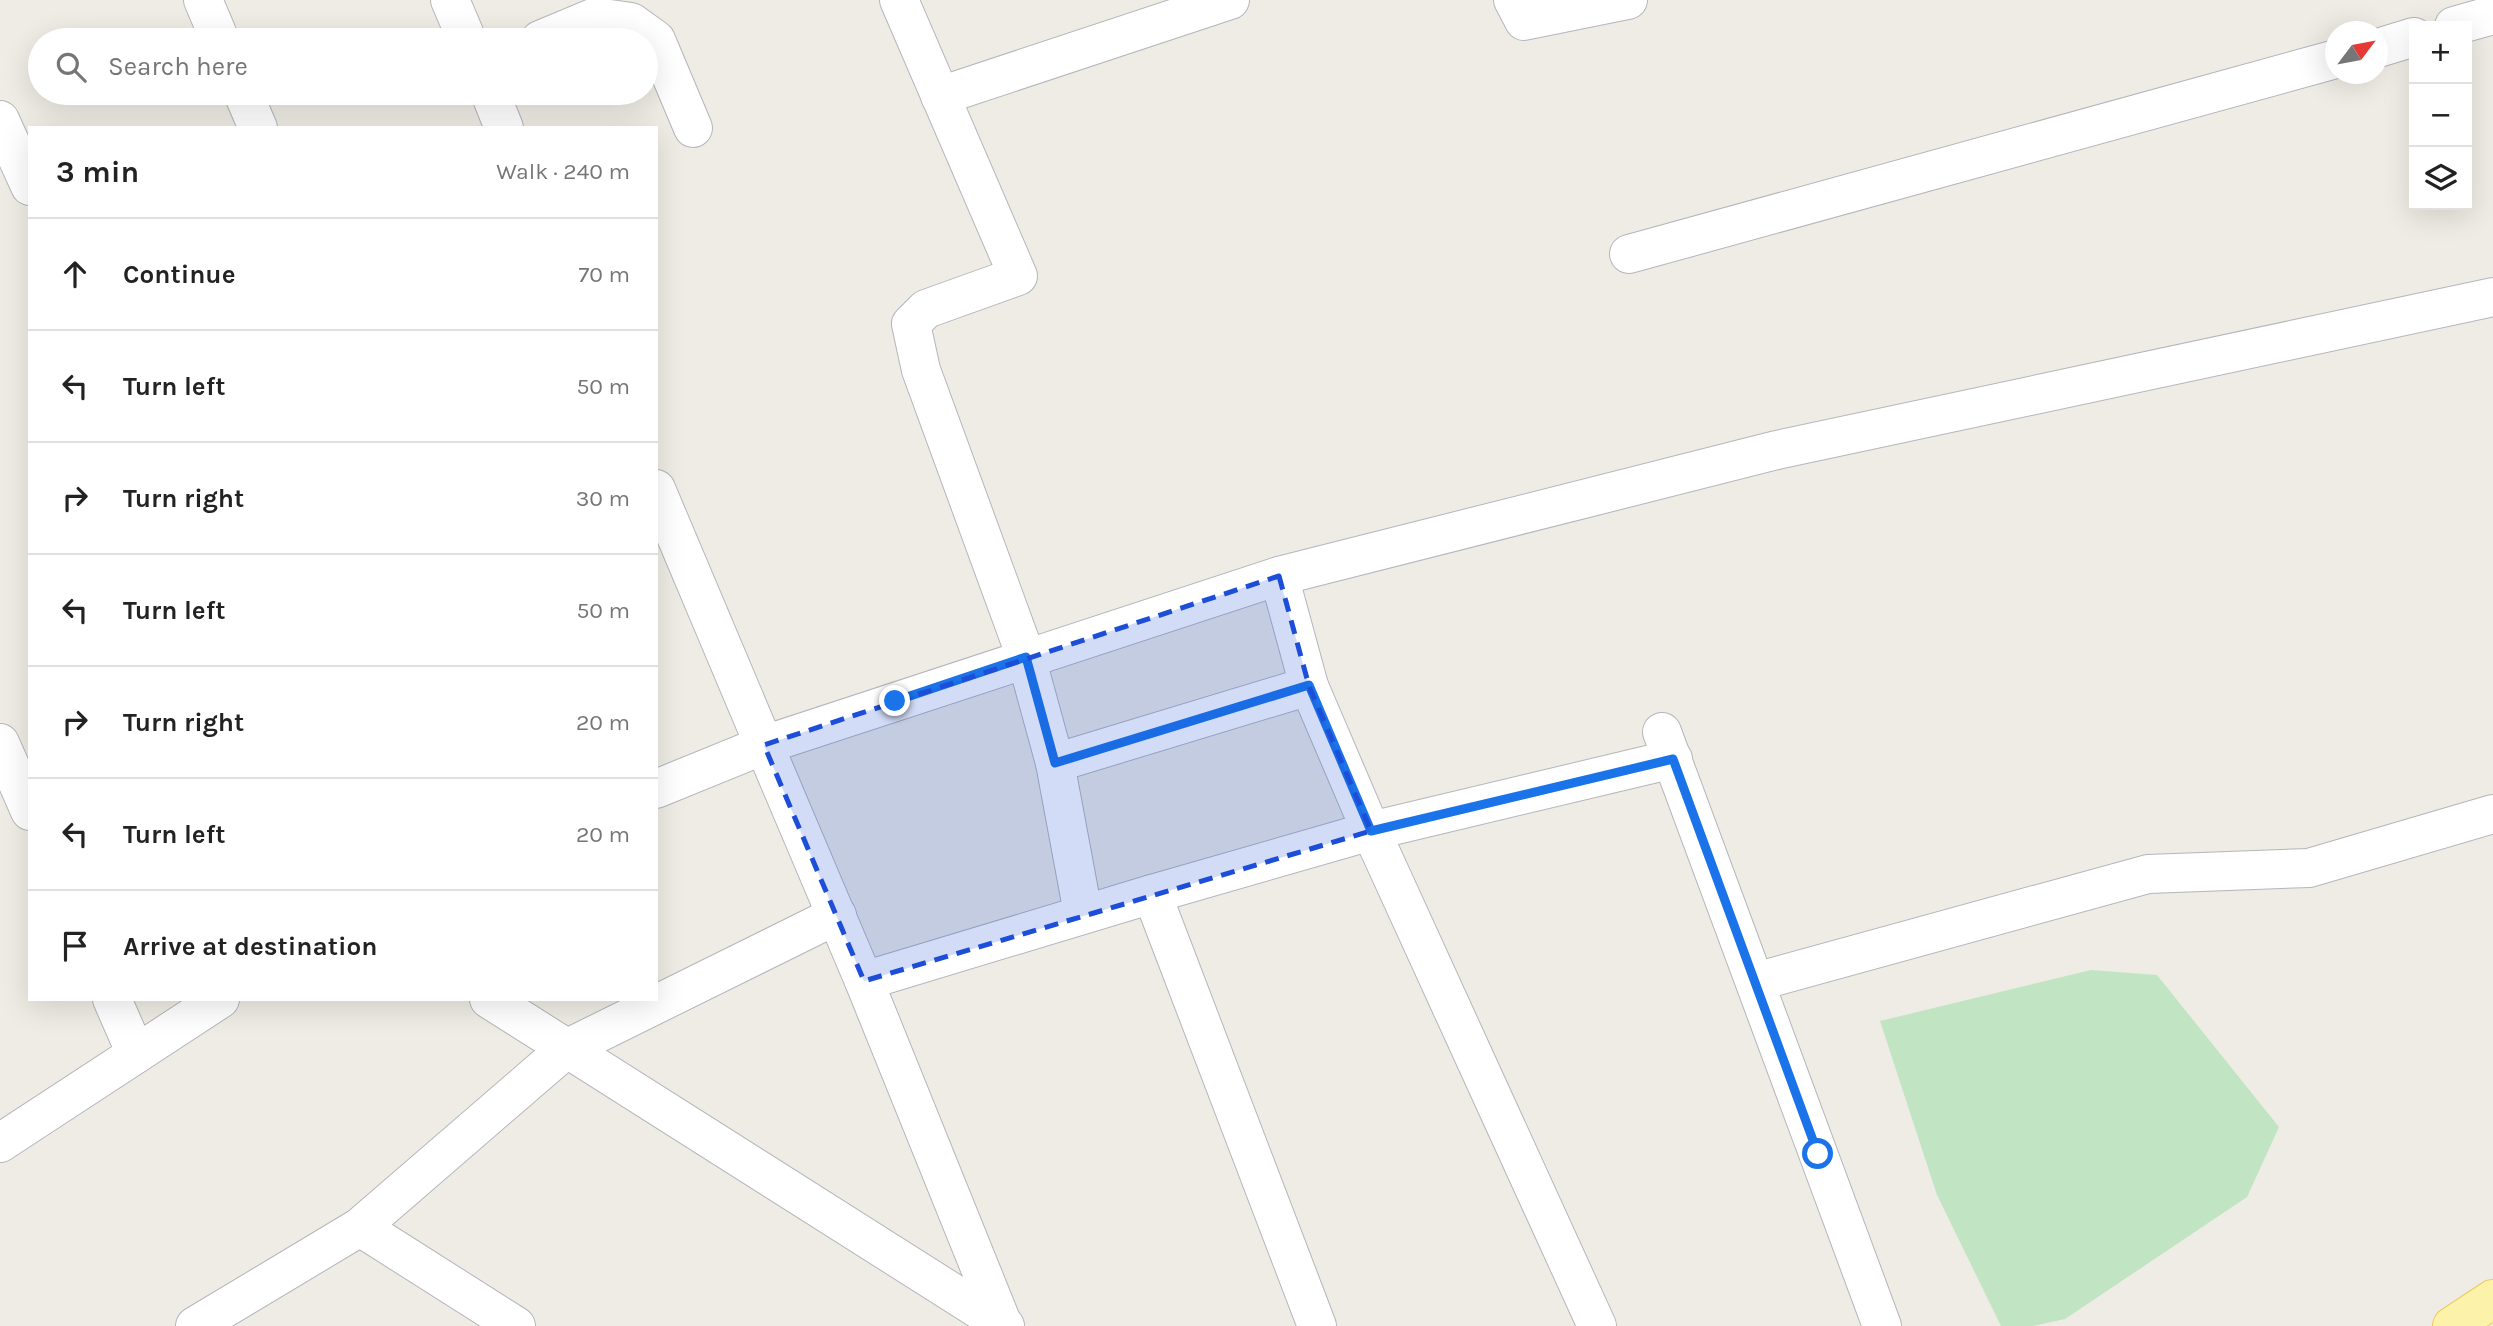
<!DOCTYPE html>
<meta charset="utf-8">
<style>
body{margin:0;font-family:Karla,sans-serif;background:#f6f6f6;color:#222}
.controls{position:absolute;right:21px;top:21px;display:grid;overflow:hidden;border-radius:0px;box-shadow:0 7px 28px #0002}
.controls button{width:63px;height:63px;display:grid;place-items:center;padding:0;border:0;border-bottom:2px solid #e0e0e0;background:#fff;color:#222;font:35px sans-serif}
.compass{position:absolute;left:2325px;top:21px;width:63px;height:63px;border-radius:50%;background:#fff;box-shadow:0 7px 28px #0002;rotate:58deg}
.stop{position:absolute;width:21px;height:21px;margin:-16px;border:5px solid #1a73e8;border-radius:50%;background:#fff}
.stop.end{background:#1a73e8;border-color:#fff;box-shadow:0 2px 7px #0008}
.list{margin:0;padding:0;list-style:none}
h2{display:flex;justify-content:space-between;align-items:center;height:91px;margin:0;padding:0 28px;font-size:30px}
h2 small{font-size:23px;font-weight:400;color:#767676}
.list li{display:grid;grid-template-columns:46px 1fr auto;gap:21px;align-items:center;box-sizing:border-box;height:112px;padding:0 28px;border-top:2px solid #e0e0e0}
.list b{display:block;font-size:26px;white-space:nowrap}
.list em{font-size:23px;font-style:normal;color:#767676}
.icon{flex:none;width:38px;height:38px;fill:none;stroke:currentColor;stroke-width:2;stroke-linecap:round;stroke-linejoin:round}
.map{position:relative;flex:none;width:2493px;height:1326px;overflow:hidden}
.search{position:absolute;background:#fff;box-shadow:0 7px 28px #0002;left:28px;top:28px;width:630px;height:77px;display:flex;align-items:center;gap:18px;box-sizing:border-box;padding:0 24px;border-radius:38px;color:#767676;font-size:26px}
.panel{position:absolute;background:#fff;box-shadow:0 7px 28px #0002;left:28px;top:126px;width:630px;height:875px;border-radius:0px}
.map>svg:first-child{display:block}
.green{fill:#c1e5c2}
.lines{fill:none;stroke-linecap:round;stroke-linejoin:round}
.minor-casing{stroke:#b4b6bb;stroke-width:40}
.major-casing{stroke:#eeca5d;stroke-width:40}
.minor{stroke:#fff;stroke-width:38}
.major{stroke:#fdf2aa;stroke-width:38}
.route{stroke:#1a73e8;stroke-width:9}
.marked{fill:#1d4ed8;fill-opacity:0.2;stroke:#1d4ed8;stroke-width:5;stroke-dasharray:14 9;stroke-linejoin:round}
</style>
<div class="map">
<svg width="2493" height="1326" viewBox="0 0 2493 1326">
<rect width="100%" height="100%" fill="#eeece4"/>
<path class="green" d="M2091,970L2157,975L2279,1127L2247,1197L2065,1319L2033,1326H2001L1937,1195L1880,1021Z"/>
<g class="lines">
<g class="minor-casing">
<g id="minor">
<path d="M203,0L220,40"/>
<path d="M450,0L467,40"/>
<path d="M899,0L1018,276L926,309L911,324L921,370L1026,657L1055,763L1083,913"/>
<path d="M1513,0L1524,21L1628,0"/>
<path d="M2454,26L2493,15"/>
<path d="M540,40L595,17L631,22L656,40L693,128"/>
<path d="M2378,48L2414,37"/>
<path d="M243,93L258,128"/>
<path d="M490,93L504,128"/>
<path d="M940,96L1230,0"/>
<path d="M0,120L30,186"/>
<path d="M1629,254L2336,59"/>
<path d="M656,489L764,745L656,789"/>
<path d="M1279,576L1309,686L1371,831L1673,759"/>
<path d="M1662,732L1882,1326"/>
<path d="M0,743L30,811"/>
<path d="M1055,763L1309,686"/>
<path d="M1152,894L1371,831L1597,1326"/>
<path d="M864,981L1003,1325"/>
<path d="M1755,982L2148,874L2309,868L2493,814"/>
<path d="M112,999L136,1054"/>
<path d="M489,999L1005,1326"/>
<path d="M0,1143L220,999"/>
<path d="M360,1227L516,1326"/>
<path d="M195,1326L360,1227L566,1049L837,915"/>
<path d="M1317,1326L1152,894L864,981L764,745L1279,576L1777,450L2493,297"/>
</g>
</g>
<g class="major-casing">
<path id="major" d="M2452,1326L2493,1299"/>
</g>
<use href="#minor" class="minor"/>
<use href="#major" class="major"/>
</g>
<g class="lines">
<path class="route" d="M895,701L1026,657L1055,763L1309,685L1371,831L1673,759L1818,1154"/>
</g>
<path class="marked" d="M1279,576L1309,686L1371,831L864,981L764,745Z"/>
</svg>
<div class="controls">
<button>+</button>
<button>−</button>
<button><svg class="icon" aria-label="layers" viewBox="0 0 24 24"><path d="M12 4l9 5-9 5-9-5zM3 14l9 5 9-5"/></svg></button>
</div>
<svg class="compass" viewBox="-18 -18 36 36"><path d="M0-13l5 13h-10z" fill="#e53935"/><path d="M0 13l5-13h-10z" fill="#767676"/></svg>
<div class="stop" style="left:1818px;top:1154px"></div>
<div class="stop end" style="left:895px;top:701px"></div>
<div class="search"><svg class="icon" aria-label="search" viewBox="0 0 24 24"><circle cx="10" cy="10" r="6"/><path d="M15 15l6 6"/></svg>Search here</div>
<section class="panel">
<h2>3 min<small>Walk · 240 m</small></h2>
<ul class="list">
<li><svg class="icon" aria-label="ahead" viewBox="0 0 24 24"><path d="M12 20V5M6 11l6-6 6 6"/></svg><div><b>Continue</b></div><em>70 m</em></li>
<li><svg class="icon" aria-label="left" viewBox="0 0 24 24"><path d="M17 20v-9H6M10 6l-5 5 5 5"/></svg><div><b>Turn left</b></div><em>50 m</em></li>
<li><svg class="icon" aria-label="right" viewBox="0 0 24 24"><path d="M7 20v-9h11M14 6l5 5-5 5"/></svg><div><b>Turn right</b></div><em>30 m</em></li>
<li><svg class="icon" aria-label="left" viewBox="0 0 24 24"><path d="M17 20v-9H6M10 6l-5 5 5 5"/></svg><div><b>Turn left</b></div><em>50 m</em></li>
<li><svg class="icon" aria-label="right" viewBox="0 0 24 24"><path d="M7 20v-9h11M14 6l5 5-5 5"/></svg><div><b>Turn right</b></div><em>20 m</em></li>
<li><svg class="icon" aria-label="left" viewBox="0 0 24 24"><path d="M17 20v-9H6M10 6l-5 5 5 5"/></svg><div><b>Turn left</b></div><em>20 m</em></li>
<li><svg class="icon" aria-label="arrive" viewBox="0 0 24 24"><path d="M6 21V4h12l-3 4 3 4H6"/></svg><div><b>Arrive at destination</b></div></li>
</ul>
</section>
</div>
